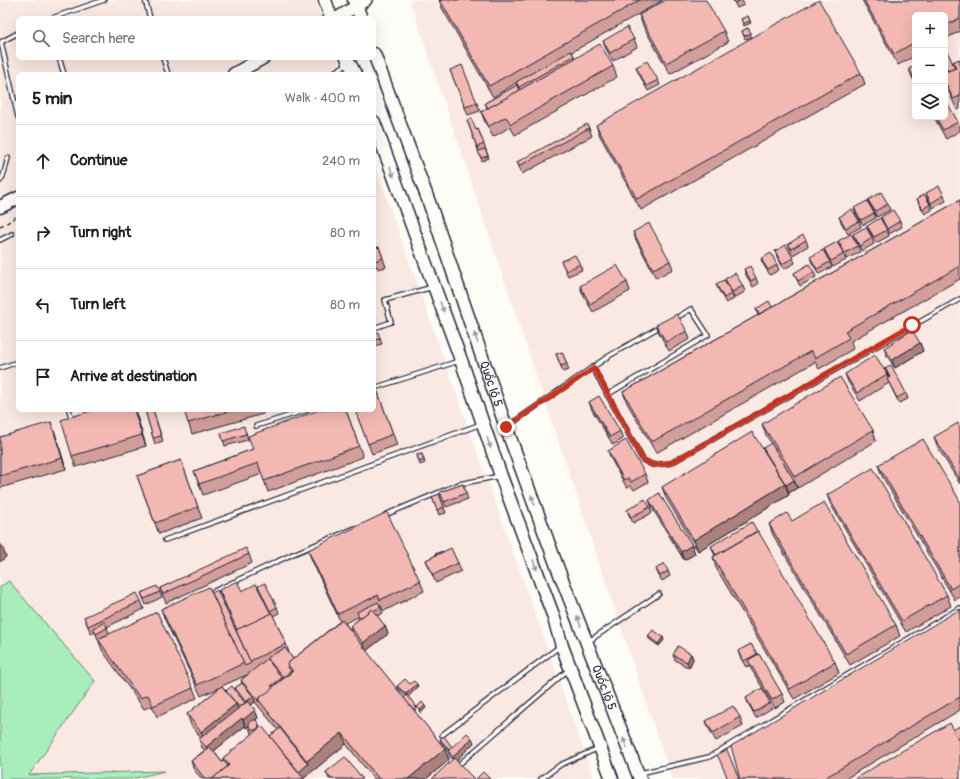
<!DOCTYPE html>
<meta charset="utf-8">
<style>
body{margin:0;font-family:Pangolin,sans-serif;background:#f2f2f2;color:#202124}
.controls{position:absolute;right:12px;top:12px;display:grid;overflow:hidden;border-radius:6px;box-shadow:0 4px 16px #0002}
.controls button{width:36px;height:36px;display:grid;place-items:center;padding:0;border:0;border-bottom:1px solid #e0e0e0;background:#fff;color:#202124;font:20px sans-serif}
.stop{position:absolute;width:12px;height:12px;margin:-9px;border:3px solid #c8321e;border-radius:50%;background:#fff}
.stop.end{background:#c8321e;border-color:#fff;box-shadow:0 1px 4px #0008}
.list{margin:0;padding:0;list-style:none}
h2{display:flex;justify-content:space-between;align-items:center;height:52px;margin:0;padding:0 16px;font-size:17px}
h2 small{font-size:13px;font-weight:400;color:#757577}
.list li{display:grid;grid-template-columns:26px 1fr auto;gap:12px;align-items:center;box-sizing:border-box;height:72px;padding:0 16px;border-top:1px solid #e0e0e0}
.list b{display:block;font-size:15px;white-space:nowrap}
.list em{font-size:13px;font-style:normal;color:#757577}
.icon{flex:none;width:22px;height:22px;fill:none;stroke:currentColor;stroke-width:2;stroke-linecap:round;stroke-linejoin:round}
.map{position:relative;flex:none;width:960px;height:779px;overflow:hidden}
.search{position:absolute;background:#fff;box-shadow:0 4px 16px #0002;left:16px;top:16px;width:360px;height:44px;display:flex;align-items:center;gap:10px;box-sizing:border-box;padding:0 14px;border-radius:6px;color:#757577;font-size:15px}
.panel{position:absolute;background:#fff;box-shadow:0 4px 16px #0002;left:16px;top:72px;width:360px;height:340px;border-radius:6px}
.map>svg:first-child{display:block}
.built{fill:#fae8e2;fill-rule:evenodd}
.green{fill:#a8eeba;stroke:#65887a}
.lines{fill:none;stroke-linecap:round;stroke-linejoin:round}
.service-casing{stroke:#22223b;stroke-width:6}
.secondary-casing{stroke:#22223b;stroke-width:14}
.primary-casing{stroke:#22223b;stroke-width:15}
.trunk-casing{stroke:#22223b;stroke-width:15}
.path{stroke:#22223b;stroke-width:1.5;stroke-dasharray:4 3;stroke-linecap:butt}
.service{stroke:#fdfcf7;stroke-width:3.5}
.secondary{stroke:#fdfcf7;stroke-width:11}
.primary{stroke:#fdfcf7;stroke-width:12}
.trunk{stroke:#fdfcf7;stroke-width:12}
.wall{fill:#d19e99;stroke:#22223b;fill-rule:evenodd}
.shaded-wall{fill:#aa817d;stroke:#22223b}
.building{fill:#f3b8b2;stroke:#22223b}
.oneway{fill:#9a9aa2}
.route{stroke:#c8321e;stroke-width:5}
.labels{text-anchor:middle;stroke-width:3;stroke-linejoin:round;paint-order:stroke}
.street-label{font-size:12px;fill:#22223b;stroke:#fdfcf7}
</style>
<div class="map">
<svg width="960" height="779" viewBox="0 0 960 779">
<rect width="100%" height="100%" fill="#fdfcf7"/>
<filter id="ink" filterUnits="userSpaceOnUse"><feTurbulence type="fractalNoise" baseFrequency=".025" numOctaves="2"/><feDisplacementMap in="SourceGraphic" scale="8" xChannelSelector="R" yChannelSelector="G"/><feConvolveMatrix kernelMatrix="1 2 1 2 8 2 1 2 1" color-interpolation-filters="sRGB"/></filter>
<g filter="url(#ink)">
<g class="built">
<path d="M0,0H316L322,18H18V58H337L342,74H18V410H374V163L594,779H0Z"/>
<path d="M410,0H960V779H672ZM915,15H945V117H915Z"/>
</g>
<path class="green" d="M9,581L95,681L29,775L165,771L131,779H0V587Z"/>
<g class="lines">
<g class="service-casing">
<g id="service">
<path d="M145,0L150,18"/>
<path d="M52,18L104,0"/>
<path d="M18,33L1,42L18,117"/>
<path d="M59,58L64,74"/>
<path d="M163,58L168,74"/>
<path d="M331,74L347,64"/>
<path d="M0,181C4,178 6,164 8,158"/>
<path d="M0,240L12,234"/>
<path d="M374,328L391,322L385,300L433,287"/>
<path d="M0,368L18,362"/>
<path d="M593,368L643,460L653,465L671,463L960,299"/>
<path d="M374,388L459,361"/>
<path d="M607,395L708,335L691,309L676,318"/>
<path d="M69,410L72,420"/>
<path d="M256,426L307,410"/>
<path d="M508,426L609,356L661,326"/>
<path d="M385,515L459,484L500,476"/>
<path d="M165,540L481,424"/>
<path d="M208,594L293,554L355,528"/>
<path d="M589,641L659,594"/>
<path d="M442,735L559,647"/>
<path d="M456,767L568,670"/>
<path d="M640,773L709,757L960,608"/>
<path d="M541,779L560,765L599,748"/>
</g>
</g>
<g class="secondary-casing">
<path id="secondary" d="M337,18L366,0"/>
</g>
<g class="primary-casing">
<g id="primary">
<path d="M234,74L263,58"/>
<path d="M0,207L18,198"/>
</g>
</g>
<g class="trunk-casing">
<g id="trunk">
<path d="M325,0L331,18"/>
<path d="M354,0L361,18"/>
<path id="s1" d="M374,54L429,202L506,427L558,569L640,779"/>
<path d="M347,58L355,74"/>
<path d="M374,122L461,360L501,476L553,615L562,646L612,779"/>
</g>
</g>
<path class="path" d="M0,226L7,223L18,215"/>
<use href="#service" class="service"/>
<use href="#secondary" class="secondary"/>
<use href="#primary" class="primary"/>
<use href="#trunk" class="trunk"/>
</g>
<g class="wall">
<path d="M439,0H663L572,52L575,58L613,66L617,77L515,135L510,127L493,137L485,122L481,112L487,108L485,103L517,85L516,83L493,97L442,8Z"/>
<path d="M733,0H742L744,5L737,8Z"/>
<path d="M862,0H960V31L945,39V15H915V56L898,65Z"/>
<path d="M639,15L724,31L728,42L670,74L643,26Z"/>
<path d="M748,16L751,23L744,26L741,19Z"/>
<path d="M748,28L752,37L745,39L742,31Z"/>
<path d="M634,39L637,47L613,61L606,49L603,41Z"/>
<path d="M945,49L955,68L953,62L960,59V109L957,110L945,83V68L947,72L948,71L945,65Z"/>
<path d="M915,65V83L912,77L909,69Z"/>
<path d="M636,67L658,80L660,85L648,91L638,72Z"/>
<path d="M450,70L477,103L480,111L468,115Z"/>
<path d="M861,73L865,84L641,210L600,136L596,125Z"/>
<path d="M934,117H945L958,122L960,128V131L946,139Z"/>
<path d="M467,120L476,130L478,129L489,158L482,161Z"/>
<path d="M589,128L592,136L522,174L517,162Z"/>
<path d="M926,193L944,195L946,201L933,208L928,199Z"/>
<path d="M917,199L930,204L932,210L925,214L919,204Z"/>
<path d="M868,200L888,204L890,210L877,217L870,205Z"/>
<path d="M960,200V279L851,341L853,349L819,369L815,362L656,453L627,403L623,392L758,315L756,309L772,307Z"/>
<path d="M854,208L874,213L876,218L863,225L856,214Z"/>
<path d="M839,217L859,221L861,227L848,234L841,222Z"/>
<path d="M881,217L900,221L902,227L889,234L883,222Z"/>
<path d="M867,226L887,230L889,236L876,243L869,231Z"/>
<path d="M633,232L670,261L673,269L656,278L636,240Z"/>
<path d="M853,234L872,238L874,244L862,251L855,239Z"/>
<path d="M806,240L808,246L793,255L790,249L788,244Z"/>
<path d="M838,241L858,246L860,252L847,259L840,247Z"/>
<path d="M379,247L386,267L378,269L377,266L374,267V248Z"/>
<path d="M824,249L844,254L846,260L833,267L826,255Z"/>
<path d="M775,251L793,258L795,263L784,269L777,257Z"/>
<path d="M810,257L830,262L832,267L819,274L812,263Z"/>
<path d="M761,259L777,265L779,270L770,275L763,264Z"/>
<path d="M561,261L580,264L582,270L568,276Z"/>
<path d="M744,269L756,278L758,284L753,287L746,275Z"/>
<path d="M814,272L816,277L800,286L796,278L794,273Z"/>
<path d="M725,279L743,286L745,292L734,298L732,294L734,299L726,303L718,289L716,284L727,285Z"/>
<path d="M627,282L630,291L593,312L583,295L580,286Z"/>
<path d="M656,325L687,331L690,339L669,351L659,333Z"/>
<path d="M374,333L380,337L382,344L374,346Z"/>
<path d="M920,343L923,351L895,368L887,356L884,348Z"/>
<path d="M562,352L569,370L563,372L556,354Z"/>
<path d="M885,368L906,393L908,399L899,403L889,383L860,401L848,382L845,374H887L888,378H889Z"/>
<path d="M377,390L397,445L372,454L355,410Z"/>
<path d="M589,402L620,431L623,439L613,445L592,410Z"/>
<path d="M135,410L146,446L76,467L72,456Z"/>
<path d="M145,410H153L163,441L155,444Z"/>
<path d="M184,410H262L263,414L192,434Z"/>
<path d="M346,410L363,457L268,492L262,474L203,495L194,471L253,449Z"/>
<path d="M762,424L873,430L876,441L798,488L794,481L797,488L789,493L787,490L789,495L698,551L666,498L662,487L764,451L763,448L780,458L766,435Z"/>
<path d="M960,427V484L938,448L934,437Z"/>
<path d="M246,432L248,440L225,446L221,433Z"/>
<path d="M55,433L66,469L0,488V437Z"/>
<path d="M608,451L645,474L648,482L634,490L631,486L627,488L611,459Z"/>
<path d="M422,454L425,463L420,465L417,455Z"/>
<path d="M181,460L202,518L159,534L137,476Z"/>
<path d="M878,465L960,501V597L955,600L882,476Z"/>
<path d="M463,484L468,499L446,507L440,492Z"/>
<path d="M439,494L446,513L439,515L432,497Z"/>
<path d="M827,495L947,595L951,606L906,632L831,505Z"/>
<path d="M649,500L692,545L695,554L684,560L652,508Z"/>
<path d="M650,507L652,513L633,523L629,515L627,510Z"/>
<path d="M792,521L896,625L900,636L850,665L773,535L769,524Z"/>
<path d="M711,546L835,662L839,673L794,699L716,568L713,557L715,556Z"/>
<path d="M308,550L420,581L424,591L384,611L381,606H380L383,613L377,616L385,626L388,634L366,651L404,698L406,696L398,689L397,686L410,684L418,687L408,697L417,709L414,711L445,749L449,760L426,779H374L346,744L304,778V779H202L194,770L191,761L205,750L202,748L199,739L201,738L191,725L187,714L221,687L201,696L165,620L161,609L212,593L237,633V630L222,598L219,590L242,591L271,614L258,586L277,607L279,613L273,616L286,644L290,655L293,659L340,621L312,561ZM358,617L359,619L350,626L353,634L345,623ZM249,674L241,680L242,683L235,688L236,691H226L222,686ZM255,702L278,730L270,736L260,728L258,722L255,721L258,718L255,710L251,705ZM245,726L246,728L249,726L251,734L252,735L223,758L224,761L222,762L214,751Z"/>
<path d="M443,552L458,563L461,571L436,583L429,568L426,560Z"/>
<path d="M249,554L252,563L166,603L160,588Z"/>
<path d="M656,569L668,571L670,576L662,581L658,574Z"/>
<path d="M160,592L162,597L146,605L141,593Z"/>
<path d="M141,601L144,609L107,627L109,634L98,639L95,632L91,634L84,617Z"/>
<path d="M960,609V710L845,779H740Z"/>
<path d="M648,636L664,640L659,646L649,639Z"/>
<path d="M98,639L193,688L197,698L157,717L152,706L144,709L102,650Z"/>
<path d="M751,644L782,694L785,702L775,708L751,669L750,665L746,667L740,657L738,651Z"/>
<path d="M691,654L693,659L689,668L675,660L673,655Z"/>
<path d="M746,698L770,703L772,708L756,718L748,703Z"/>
<path d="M740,717L743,726L716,741L709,729L706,721Z"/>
<path d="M440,739L452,747L474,743L456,761L452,759L450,757L448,751L441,742Z"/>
<path d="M326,772L363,779H329Z"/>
</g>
<g class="shaded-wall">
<path d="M920,343L923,351L895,368L892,360Z"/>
<path d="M134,410H135L146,446L142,435Z"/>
<path d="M51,422L55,433L66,469L62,458Z"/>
<path d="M794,480L797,488L789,493L786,485Z"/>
<path d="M785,484L789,495L698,551L694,540Z"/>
<path d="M692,545L695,554L684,560L681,552Z"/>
<path d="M2,546L6,557L0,562V548Z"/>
<path d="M385,626L388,634L366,651L363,643Z"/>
<path d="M663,637L664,640L659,646L658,644Z"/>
<path d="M691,654L693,659L689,668L687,662Z"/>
<path d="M287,666H288L290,672L291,671L294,679L286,686L283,677Z"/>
<path d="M282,678L285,686L273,691L271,686Z"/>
<path d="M417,684L418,687L408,697L406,694Z"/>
<path d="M253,696L255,702L248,708L246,702Z"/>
<path d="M236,704L240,715L205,743L201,732Z"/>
<path d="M416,706L417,709L413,712L412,709Z"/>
<path d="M425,706L426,708L421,713L420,710Z"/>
<path d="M255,710L258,718L246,728L243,720Z"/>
<path d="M242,718L245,726L209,755L206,747Z"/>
<path d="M342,733L346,744L303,779L298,772L308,764L307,761Z"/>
<path d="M472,738L474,743L455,762L453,757Z"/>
<path d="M445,749L449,760L426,779H408Z"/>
</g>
<g class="building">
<path d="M440,0H640L489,86Z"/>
<path d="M666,0H706L724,31L666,63L639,15Z"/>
<path d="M734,0H741L735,3Z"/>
<path d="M819,0L861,73L637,199L596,125Z"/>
<path d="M864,0H960V18L945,26V15H915V42L894,54Z"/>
<path d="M748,16L750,21L743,24L741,19Z"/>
<path d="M627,27L634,39L610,53L603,41Z"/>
<path d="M748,28L751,34L744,36L742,31Z"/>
<path d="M600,44L613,66L511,124L506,117L489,126L481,112Z"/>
<path d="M945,49H946L955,68L948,71L945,64Z"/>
<path d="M571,51L574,56L519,87L516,82Z"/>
<path d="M960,59V96L953,99L945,81V72L956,68L953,62Z"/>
<path d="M647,61L658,80L646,86L636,67Z"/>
<path d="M462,65L477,103L465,107L450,70Z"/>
<path d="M915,65V80L909,69Z"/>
<path d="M517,85L520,90L488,108L485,103Z"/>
<path d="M945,99L958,122L943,130L936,117H945Z"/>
<path d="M471,118L476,130L478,129L484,144L477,147L467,120Z"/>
<path d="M587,124L589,128L519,166L517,162Z"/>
<path d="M485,149L488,156L481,158L478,151Z"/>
<path d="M939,186L944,195L931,203L926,193Z"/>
<path d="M881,192L888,204L875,211L868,200Z"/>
<path d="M924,194L930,204L923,209L917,199Z"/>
<path d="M960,200V266L845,331L849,338L815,358L811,351L652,442L623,392Z"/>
<path d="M867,201L874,213L861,220L854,208Z"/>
<path d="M852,209L859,221L846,228L839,217Z"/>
<path d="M893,210L900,221L887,229L881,217Z"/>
<path d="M880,218L887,230L874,237L867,226Z"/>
<path d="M649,223L670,261L653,269L633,232Z"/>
<path d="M866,227L872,238L860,246L853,234Z"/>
<path d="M851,234L858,246L845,253L838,241Z"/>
<path d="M803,235L806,240L791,249L788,244Z"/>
<path d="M837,242L844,254L831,261L824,249Z"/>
<path d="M786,245L793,258L782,264L775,251Z"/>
<path d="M379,247L383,258L375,261L374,257V248Z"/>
<path d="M823,250L830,262L817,269L810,257Z"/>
<path d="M771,253L777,265L768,270L761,259Z"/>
<path d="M575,255L580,264L566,271L561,261Z"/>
<path d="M809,264L814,272L798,281L794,273Z"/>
<path d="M617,265L627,282L590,304L580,286Z"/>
<path d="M750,266L756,278L751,281L744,269Z"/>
<path d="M735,273L743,286L732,292L725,279Z"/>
<path d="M724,280L732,293L724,298L716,284Z"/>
<path d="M769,301L772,307L759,314L756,309Z"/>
<path d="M677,314L687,331L666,342L656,325Z"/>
<path d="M912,330L920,343L892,360L884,348Z"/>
<path d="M378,332L380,339L374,340V333Z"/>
<path d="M562,352L567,364L561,366L556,354Z"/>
<path d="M875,355L887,374L857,393L845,374Z"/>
<path d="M891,365L906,393L897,398L887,379L890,377L885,368Z"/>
<path d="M840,377L873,430L795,477L762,424Z"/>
<path d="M377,390L393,434L368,444L355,410H374V391Z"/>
<path d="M599,396L620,431L610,437L589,402Z"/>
<path d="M94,410H134L142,435L72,456L61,420Z"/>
<path d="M145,410H153L161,436L153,438Z"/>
<path d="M184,410H233L188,423Z"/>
<path d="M319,410H346L359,446L264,481L258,463L199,484L194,471L253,449L248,436Z"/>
<path d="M51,422L62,458L0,476V437Z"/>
<path d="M958,423L960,427V480L934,437Z"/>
<path d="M244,426L246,434L223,441L221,433Z"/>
<path d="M752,432L785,484L694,540L662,487Z"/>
<path d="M923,439L960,501V583L951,589L878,465Z"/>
<path d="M626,440L645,474L631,482L628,478L624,480L608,451Z"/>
<path d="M771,443L794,480L786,485L763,448Z"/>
<path d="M422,454L424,460L419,462L417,455Z"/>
<path d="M181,460L198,507L155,523L137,476Z"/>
<path d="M873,468L947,595L902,621L827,495Z"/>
<path d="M463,484L466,493L444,502L440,492Z"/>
<path d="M659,493L692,545L681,552L649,500Z"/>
<path d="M439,494L444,507L437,510L432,497Z"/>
<path d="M645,499L650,507L631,517L627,510Z"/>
<path d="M824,502L896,625L846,654L769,524L787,513L792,521Z"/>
<path d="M387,512L420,581L380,600L378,595L338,614L308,550Z"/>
<path d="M752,522L757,531L716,555L711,546Z"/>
<path d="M758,531L835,662L790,689L713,557Z"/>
<path d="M0,543L2,546L0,548Z"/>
<path d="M246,548L249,554L163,594L160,588Z"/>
<path d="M451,548L458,563L433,575L426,560Z"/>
<path d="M442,551L443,552L436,555L435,554Z"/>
<path d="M664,563L668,571L660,576L656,569Z"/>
<path d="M237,581L242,591L256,584L271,614L237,630L219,590Z"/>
<path d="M265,583L277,607L270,611L258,586Z"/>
<path d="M157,586L160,592L144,599L141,593Z"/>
<path d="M209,587L244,663L197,685L161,609Z"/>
<path d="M217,590L251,663L245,666L212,593Z"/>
<path d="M137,593L141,601L88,626L84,617Z"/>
<path d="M378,602L381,607L373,611L372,609L363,616L359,617L357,612Z"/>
<path d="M372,609L385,626L363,643L350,626Z"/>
<path d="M960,609V697L823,779H740L731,746Z"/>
<path d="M157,612L193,688L153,706L148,695L140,698L98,639Z"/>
<path d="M272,613L286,644L250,661L236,630Z"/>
<path d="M342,620L445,749L408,779H379L342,733L307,761L258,699L293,671L287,664Z"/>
<path d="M105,622L107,628L96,634L93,628Z"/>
<path d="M653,630L663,637L658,644L648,636Z"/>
<path d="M751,644L757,654L744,661L738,651Z"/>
<path d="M678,646L691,654L687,662L673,655Z"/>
<path d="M285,648L293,659L287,664L288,666H287L291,671L283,677L267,658Z"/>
<path d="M759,654L782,694L772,700L748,660Z"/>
<path d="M267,659L282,678L271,686L273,688L258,699L259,702L241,680Z"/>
<path d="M405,679L410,684L414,681L417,684L406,694L397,686Z"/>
<path d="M242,683L253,696L246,702L235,688Z"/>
<path d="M222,686L236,704L201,732L187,714Z"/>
<path d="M232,686L245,703L239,707L226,691Z"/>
<path d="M762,688L770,703L754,712L746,698Z"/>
<path d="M407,695L416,706L413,709L404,698Z"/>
<path d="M248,701L255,710L243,720L242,718L206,747L199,739Z"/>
<path d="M422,702L425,706L420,710L417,707Z"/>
<path d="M733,706L740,717L713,733L706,721Z"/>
<circle cx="254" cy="725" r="5"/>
<path d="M950,723L960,741V779H854Z"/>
<path d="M262,726L304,779H212L229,765L223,758Z"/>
<path d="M960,726V741L953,730Z"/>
<path d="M280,728L308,764L299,772L270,736Z"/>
<path d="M467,733L472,738L453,757L448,751Z"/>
<path d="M444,736L452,747L449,750L440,739Z"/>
<path d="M210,747L222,762L224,761L228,766L212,779H205L191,761Z"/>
<path d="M727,750L739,779H728L717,754Z"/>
<path d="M345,757L362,778L361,779H331L326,772Z"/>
<path d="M454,758L474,779H432Z"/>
<path d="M483,772L490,779H476Z"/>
</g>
<defs><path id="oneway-solid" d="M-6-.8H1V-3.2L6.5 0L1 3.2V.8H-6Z"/></defs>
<g class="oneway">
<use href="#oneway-solid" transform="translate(392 172) rotate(70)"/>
<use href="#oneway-solid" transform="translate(442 307) rotate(70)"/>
<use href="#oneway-solid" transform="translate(476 338) rotate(-109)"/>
<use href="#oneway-solid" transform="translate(489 443) rotate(71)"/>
<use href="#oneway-solid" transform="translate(533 500) rotate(-110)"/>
<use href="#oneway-solid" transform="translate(535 565) rotate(69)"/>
<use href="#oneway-solid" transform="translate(579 621) rotate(-109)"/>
<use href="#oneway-solid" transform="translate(625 743) rotate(-111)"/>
</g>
</g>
<g class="lines" filter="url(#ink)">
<path class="route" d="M506,427L594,368L643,460L652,465L671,463L912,325"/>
</g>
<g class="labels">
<g class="street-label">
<text dy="4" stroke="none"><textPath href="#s1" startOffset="350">Quốc lộ 5</textPath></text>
<text dy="4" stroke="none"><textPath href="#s1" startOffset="674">Quốc lộ 5</textPath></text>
</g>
</g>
</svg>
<div class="controls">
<button>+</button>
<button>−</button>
<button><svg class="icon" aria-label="layers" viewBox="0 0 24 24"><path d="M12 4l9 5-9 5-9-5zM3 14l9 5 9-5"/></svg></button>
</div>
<div class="stop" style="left:912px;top:325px"></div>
<div class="stop end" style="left:506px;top:427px"></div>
<div class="search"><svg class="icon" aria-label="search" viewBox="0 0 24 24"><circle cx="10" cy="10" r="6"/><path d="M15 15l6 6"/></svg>Search here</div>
<section class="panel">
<h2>5 min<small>Walk · 400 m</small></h2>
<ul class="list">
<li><svg class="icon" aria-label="ahead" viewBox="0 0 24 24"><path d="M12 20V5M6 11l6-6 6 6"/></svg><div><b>Continue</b></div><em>240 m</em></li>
<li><svg class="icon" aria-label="right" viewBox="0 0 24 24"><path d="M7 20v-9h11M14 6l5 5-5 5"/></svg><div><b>Turn right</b></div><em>80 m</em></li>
<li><svg class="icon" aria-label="left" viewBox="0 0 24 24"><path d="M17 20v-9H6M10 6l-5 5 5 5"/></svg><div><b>Turn left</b></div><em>80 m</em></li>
<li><svg class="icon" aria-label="arrive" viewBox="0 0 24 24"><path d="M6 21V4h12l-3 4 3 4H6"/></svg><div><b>Arrive at destination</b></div></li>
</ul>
</section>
</div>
